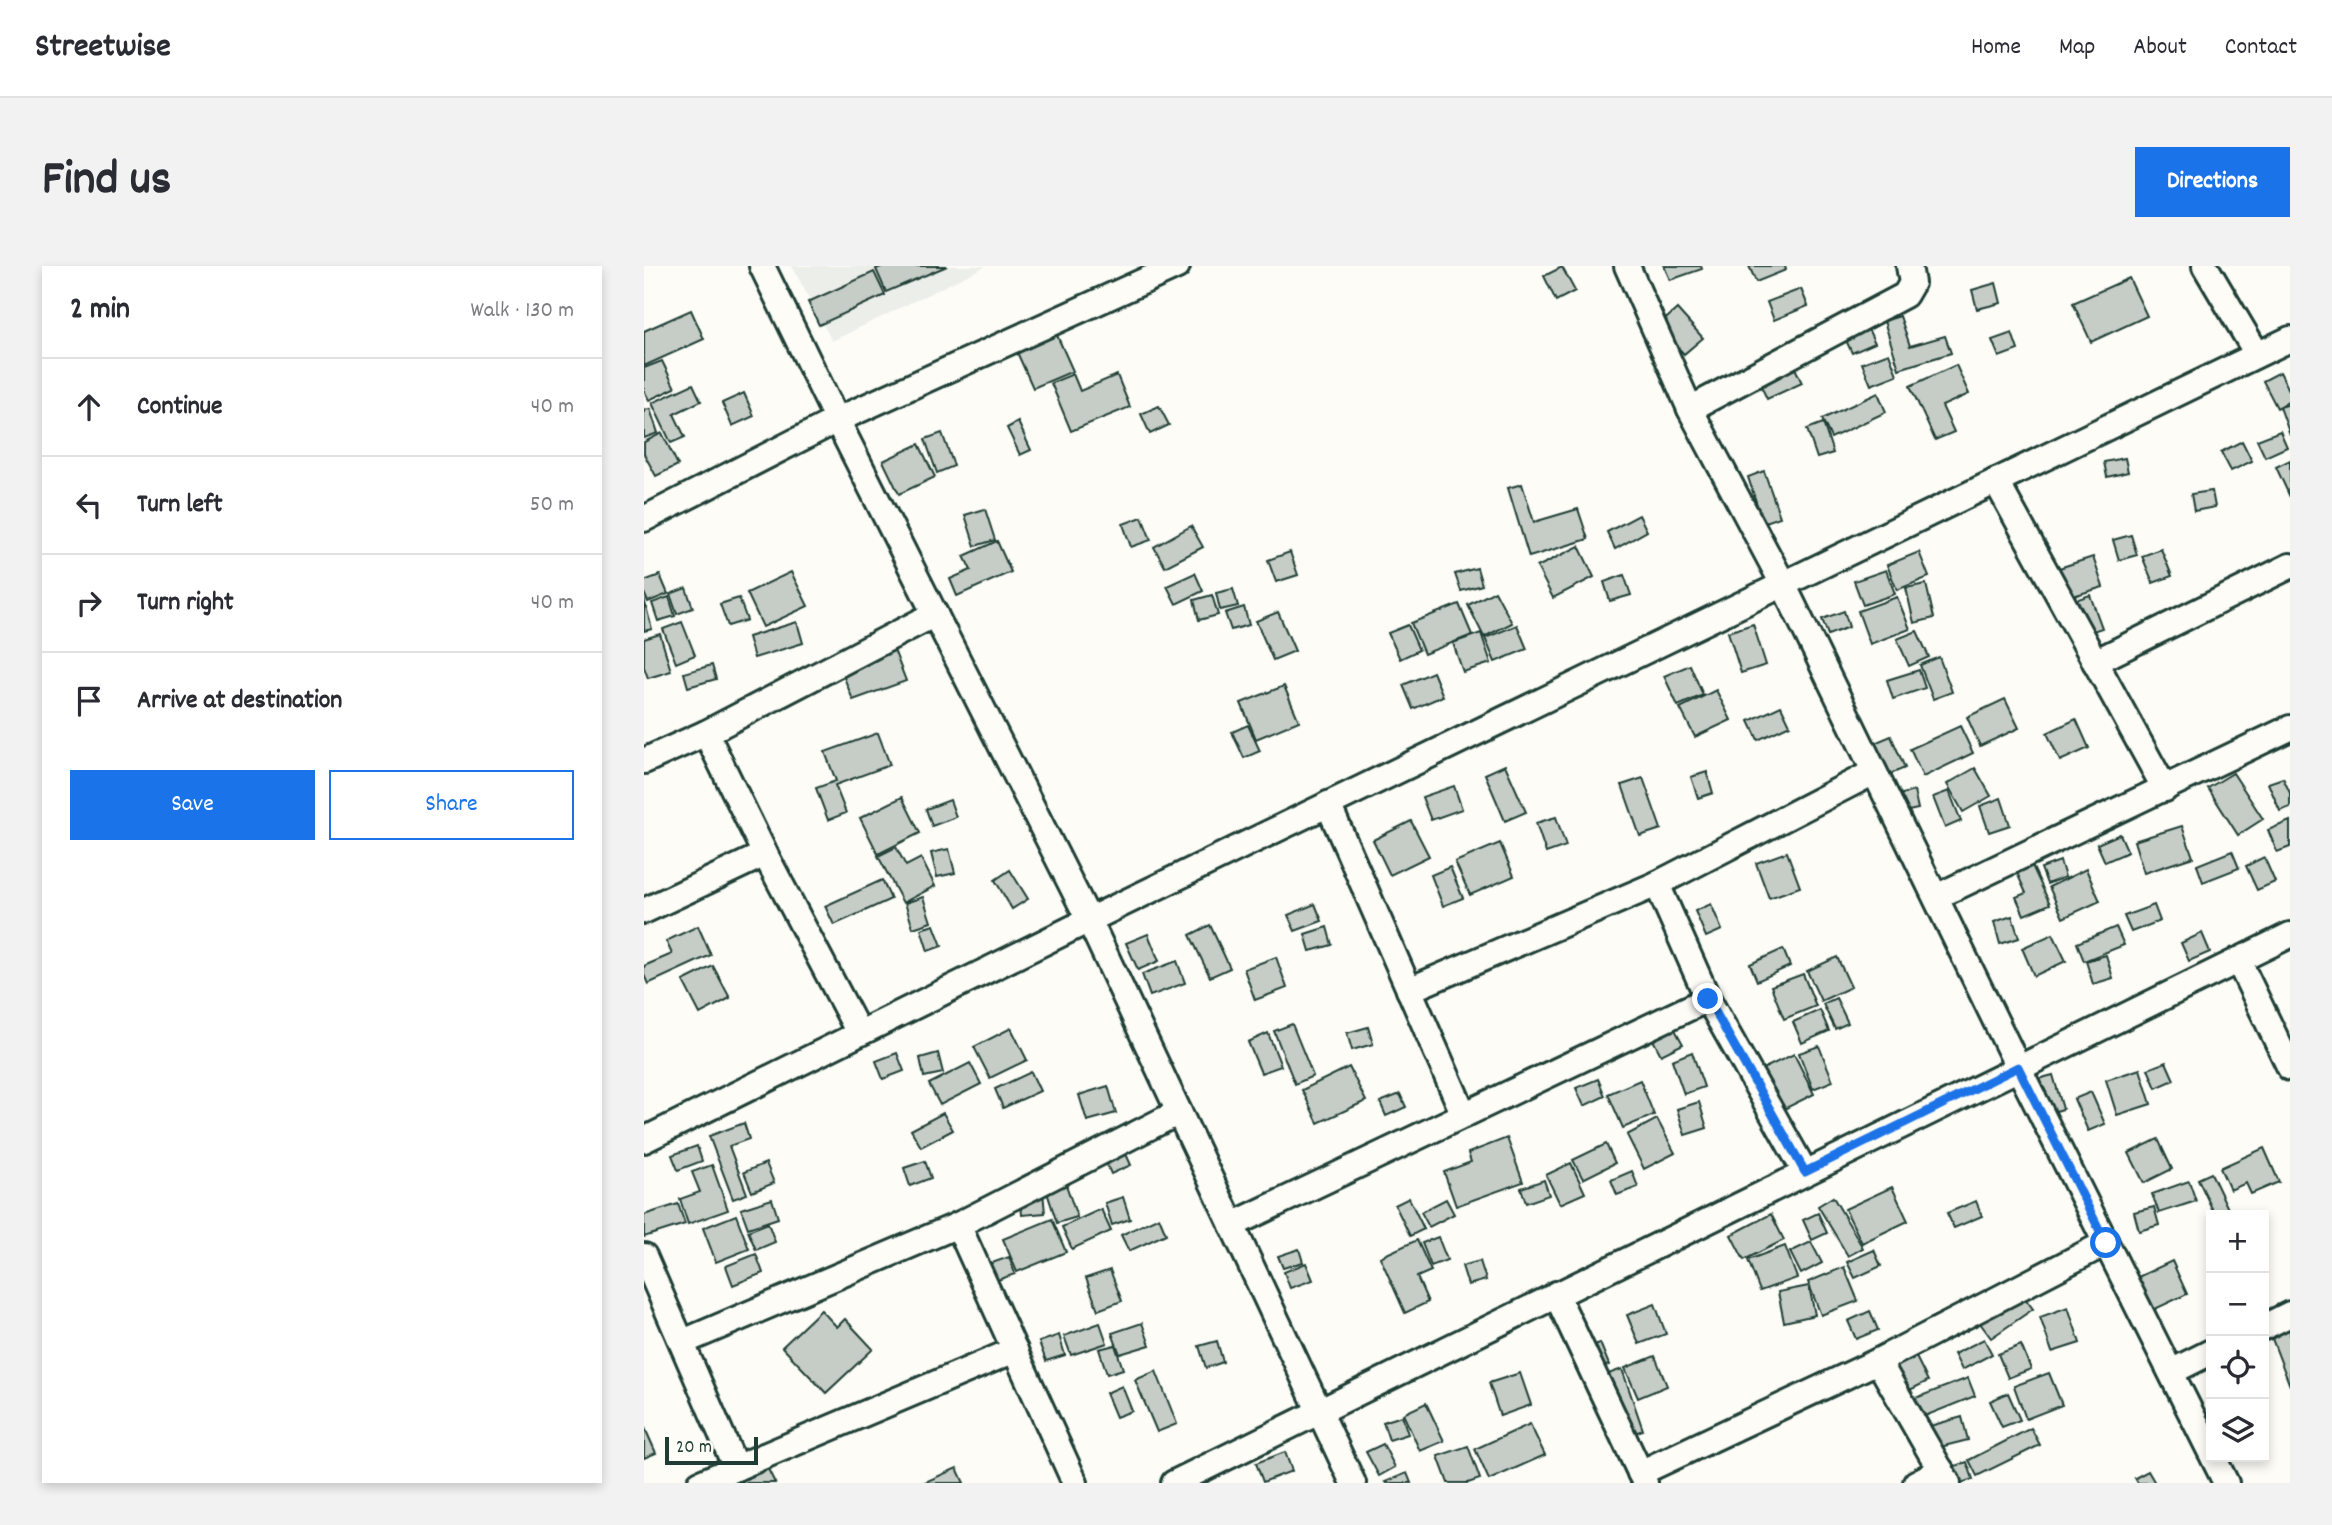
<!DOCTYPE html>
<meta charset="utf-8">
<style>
body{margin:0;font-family:Dekko,sans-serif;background:#f2f2f3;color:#2b2b33}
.controls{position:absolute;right:21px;bottom:21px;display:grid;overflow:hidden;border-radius:0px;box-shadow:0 4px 10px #0003}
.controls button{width:63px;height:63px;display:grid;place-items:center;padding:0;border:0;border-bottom:2px solid #e1e1e2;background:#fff;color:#2b2b33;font:35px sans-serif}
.scale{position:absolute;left:21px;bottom:18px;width:93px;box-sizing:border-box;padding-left:7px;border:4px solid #1f3d34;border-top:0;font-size:19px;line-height:24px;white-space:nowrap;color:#1f3d34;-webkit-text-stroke:5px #fdfcf7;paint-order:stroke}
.stop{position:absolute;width:21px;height:21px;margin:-16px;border:5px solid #1a73e8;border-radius:50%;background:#fff}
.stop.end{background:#1a73e8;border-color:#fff;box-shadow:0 2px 7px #0008}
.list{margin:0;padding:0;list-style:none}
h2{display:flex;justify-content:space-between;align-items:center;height:91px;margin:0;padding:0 28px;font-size:30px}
h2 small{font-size:23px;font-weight:400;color:#7c7c81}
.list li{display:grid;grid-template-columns:46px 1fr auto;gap:21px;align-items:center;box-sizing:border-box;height:98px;padding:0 28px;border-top:2px solid #e1e1e2}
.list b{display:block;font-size:26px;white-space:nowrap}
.list em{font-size:23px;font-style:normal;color:#7c7c81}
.actions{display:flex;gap:14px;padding:21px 28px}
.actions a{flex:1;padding:16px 0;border:2px solid #1a73e8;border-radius:0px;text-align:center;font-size:24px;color:#1a73e8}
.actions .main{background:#1a73e8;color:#fff}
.icon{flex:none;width:38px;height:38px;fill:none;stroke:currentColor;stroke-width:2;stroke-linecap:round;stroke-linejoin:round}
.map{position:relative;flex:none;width:1646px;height:1217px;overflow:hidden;border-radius:0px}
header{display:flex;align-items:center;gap:42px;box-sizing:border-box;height:98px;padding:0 35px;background:#fff;border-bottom:2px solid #e1e1e2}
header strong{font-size:33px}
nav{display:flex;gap:38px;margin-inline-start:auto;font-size:24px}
.intro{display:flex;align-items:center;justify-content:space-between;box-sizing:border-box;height:168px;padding:0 42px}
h1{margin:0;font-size:49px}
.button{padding:18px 32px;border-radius:0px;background:#1a73e8;color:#fff;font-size:24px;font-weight:700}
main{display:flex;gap:42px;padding:0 42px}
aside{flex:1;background:#fff;border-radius:0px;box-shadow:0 4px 10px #0003}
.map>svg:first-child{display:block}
.built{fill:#eceee9}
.building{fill:#c6cdc7;stroke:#1f3d34;stroke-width:2}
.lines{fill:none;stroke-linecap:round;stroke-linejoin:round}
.street-casing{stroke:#1f3d34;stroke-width:30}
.street{stroke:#fdfcf7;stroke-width:24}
.route{stroke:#1a73e8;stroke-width:9}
</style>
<header>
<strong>Streetwise</strong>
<nav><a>Home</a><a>Map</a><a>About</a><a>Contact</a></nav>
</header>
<div class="intro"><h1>Find us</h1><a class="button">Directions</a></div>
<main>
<aside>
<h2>2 min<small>Walk · 130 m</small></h2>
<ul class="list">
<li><svg class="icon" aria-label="ahead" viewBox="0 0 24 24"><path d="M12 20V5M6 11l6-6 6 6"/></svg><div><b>Continue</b></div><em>40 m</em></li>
<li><svg class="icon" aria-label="left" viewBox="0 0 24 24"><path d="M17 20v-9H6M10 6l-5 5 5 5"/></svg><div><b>Turn left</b></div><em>50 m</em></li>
<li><svg class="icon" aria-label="right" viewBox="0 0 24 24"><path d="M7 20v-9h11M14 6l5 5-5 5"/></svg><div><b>Turn right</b></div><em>40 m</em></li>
<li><svg class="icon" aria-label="arrive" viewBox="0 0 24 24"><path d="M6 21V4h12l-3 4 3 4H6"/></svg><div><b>Arrive at destination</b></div></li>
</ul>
<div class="actions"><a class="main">Save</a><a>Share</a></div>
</aside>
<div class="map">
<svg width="1646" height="1217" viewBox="0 0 1646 1217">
<rect width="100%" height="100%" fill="#fdfcf7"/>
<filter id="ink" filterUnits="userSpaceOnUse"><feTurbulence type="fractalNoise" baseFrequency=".0143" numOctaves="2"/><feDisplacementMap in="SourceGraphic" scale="14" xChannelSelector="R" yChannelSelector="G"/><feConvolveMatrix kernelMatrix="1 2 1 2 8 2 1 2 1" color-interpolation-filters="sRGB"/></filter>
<g filter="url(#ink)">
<path class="built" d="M148,0H342L188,75Z"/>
<g class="building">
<path d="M239,0H303L242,26L232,3Z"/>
<path d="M1020,0H1057L1058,3L1026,14Z"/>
<path d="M1105,0H1141L1142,4L1112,16Z"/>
<path d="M918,1L931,25L912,35L900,10Z"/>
<path d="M230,6L241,29L175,59L164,36Z"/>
<path d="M1485,12L1503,50L1447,76L1429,37Z"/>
<path d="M1352,17L1357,37L1333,43L1328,24Z"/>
<path d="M1157,23L1164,40L1130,54L1123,36Z"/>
<path d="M1033,43L1059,72L1040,88L1014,60Z"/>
<path d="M47,44L60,73L0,100V65Z"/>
<path d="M1256,50L1266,80L1301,70L1307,87L1255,103L1240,55Z"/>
<path d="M1221,57L1231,77L1208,87L1199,68Z"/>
<path d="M412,67L429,105L389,122L372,84Z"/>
<path d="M1368,67L1374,84L1355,91L1348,74Z"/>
<path d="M1245,87L1253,109L1227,119L1218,97Z"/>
<path d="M1146,91L1158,117L1123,133L1111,107Z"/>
<path d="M18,95L31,122L5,134L0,124V102Z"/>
<path d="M1312,99L1325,128L1298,140L1310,166L1291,174L1266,120Z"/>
<path d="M1636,106L1646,126V135L1633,142L1619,115Z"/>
<path d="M429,108L436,125L473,109L486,141L427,165L407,117Z"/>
<path d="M49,118L57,135L30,148L41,171L27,177L8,137Z"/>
<path d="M100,127L110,150L88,160L78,137Z"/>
<path d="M1234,127L1242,146L1187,172L1178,153Z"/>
<path d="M1646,138V169L1636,141Z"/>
<path d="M515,140L525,159L506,168L497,148Z"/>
<path d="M6,143L14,167L0,172V144Z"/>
<path d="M374,156L387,184L376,189L363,162Z"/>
<path d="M1179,157L1189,187L1173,192L1163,163Z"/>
<path d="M1636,165L1643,181L1621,191L1613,174Z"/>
<path d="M18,167L34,199L12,210L0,188V176Z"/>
<path d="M298,167L310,200L293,207L281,173Z"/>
<path d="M1598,175L1608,195L1587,205L1577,186Z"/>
<path d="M275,178L291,211L255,228L239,195Z"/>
<path d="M1481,192L1484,206L1463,211L1460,196Z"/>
<path d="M1646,194V231L1632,201Z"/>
<path d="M1120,205L1136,251L1119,257L1104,211Z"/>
<path d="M878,218L890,256L934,243L944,273L885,291L864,222Z"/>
<path d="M1568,225L1571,241L1550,245L1547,228Z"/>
<path d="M341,243L351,274L331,280L321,249Z"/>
<path d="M995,249L1003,265L971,283L963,266Z"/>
<path d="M498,251L507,274L487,281L479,258Z"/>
<path d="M547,260L559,281L521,301L510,281Z"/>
<path d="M1487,269L1493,289L1475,294L1469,274Z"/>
<path d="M353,275L367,306L313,330L306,313L327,304L320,290Z"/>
<path d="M935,280L950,311L909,332L893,301Z"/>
<path d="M1517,283L1528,310L1509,317L1498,290Z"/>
<path d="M646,286L654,309L632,316L624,294Z"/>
<path d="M1275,286L1285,311L1253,324L1243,299Z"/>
<path d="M1449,291L1459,321L1419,333L1409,304Z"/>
<path d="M833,302L838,319L817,325L811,308Z"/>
<path d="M1242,304L1251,328L1219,339L1210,315Z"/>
<path d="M147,306L164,340L119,361L103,327Z"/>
<path d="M551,307L559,325L532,338L523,320Z"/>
<path d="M16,309L24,328L4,336L0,327V315Z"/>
<path d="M980,309L987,329L966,335L960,316Z"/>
<path d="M1282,318L1290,352L1270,357L1262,322Z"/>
<path d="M42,322L49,342L33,348L26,328Z"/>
<path d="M589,323L594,340L576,344L572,327Z"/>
<path d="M851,325L868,357L840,371L824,339Z"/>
<path d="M568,329L574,349L555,354L550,334Z"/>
<path d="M1446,329L1458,362L1437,369L1425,336Z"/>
<path d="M25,331L31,350L14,355L8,337Z"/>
<path d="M1253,331L1266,363L1226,378L1214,345Z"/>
<path d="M95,332L103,354L84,360L76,338Z"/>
<path d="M0,333L8,363L0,365Z"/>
<path d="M815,338L828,369L780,388L767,357Z"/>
<path d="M600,341L605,359L587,364L581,347Z"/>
<path d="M1200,345L1205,361L1184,369L1178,353Z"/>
<path d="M634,346L651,385L629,394L612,355Z"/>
<path d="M38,356L51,389L32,397L19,363Z"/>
<path d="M153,356L159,377L110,392L104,371Z"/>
<path d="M1109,358L1122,399L1097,407L1084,366Z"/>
<path d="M764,359L775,384L756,393L744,367Z"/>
<path d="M873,359L883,383L851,396L841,372Z"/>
<path d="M1273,365L1285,391L1265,400L1253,373Z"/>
<path d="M837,367L847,397L819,406L809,377Z"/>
<path d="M16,368L27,405L4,412L0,401V373Z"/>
<path d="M247,376L262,415L209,434L194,396Z"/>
<path d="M1295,391L1308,426L1289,433L1276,399Z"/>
<path d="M68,399L72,413L44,421L40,407Z"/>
<path d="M1046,399L1059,429L1034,440L1020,410Z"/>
<path d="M1275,404L1281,422L1249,433L1243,414Z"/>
<path d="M789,406L799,430L769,443L759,419Z"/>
<path d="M640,420L655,455L612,473L597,437Z"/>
<path d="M1072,424L1087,454L1051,471L1036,442Z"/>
<path d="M1361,433L1375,462L1336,480L1323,451Z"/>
<path d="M1137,440L1146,459L1114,474L1105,455Z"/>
<path d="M1432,453L1445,482L1416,495L1403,467Z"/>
<path d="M604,459L616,485L600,492L588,466Z"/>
<path d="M1316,460L1329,487L1279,511L1266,483Z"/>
<path d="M234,467L246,499L191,519L202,547L184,554L172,522L192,515L181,486Z"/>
<path d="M1247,470L1261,502L1242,510L1228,478Z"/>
<path d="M861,499L882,546L861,555L841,508Z"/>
<path d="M1331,502L1347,530L1319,546L1303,518Z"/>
<path d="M1063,506L1069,527L1054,532L1047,511Z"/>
<path d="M1589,507L1619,553L1594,569L1564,522Z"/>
<path d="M999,512L1017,563L996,570L978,519Z"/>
<path d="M1639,512L1646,527V541L1636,545L1624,517Z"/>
<path d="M810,520L818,543L787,554L778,531Z"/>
<path d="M1270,525L1274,543L1250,548L1247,531Z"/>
<path d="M1305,525L1317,555L1301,562L1289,531Z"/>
<path d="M258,531L276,567L234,588L216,552Z"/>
<path d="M1357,532L1366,559L1345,566L1336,540Z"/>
<path d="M306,534L312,551L288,560L282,543Z"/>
<path d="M912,551L922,580L902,587L892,557Z"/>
<path d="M767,555L785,590L746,609L729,574Z"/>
<path d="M1646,555V581L1633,586L1624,564Z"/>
<path d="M1538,560L1549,591L1500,607L1490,575Z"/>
<path d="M1476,568L1484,586L1461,596L1453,578Z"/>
<path d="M856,577L870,610L826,629L811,596Z"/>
<path d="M252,581L262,600L277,592L291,620L259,637L234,590Z"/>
<path d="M305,583L311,607L293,611L287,587Z"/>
<path d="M1588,585L1595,602L1559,616L1553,599Z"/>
<path d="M1143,586L1156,621L1125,632L1112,597Z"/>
<path d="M1384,591L1406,638L1380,649L1372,631L1382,627L1369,598Z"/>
<path d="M1620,591L1631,616L1613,624L1602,600Z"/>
<path d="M1416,595L1421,611L1403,618L1397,602Z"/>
<path d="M806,601L819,632L799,640L787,609Z"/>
<path d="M1442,603L1456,635L1419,652L1405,621Z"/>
<path d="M366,604L384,633L368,643L351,614Z"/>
<path d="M238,614L247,633L190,659L181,640Z"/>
<path d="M279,631L287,656L269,662L261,637Z"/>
<path d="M671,638L678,655L651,665L644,649Z"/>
<path d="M1067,638L1078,664L1062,671L1051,645Z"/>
<path d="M1510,639L1516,655L1487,666L1480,650Z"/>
<path d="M1368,650L1375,672L1356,678L1350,656Z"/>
<path d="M290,659L298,680L284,685L277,663Z"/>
<path d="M566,659L586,702L566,711L546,669Z"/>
<path d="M54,660L67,689L4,718L0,709V700L28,688L22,675Z"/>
<path d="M683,661L688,679L666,685L661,668Z"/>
<path d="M1472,661L1480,679L1440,695L1433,677Z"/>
<path d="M1558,667L1566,686L1545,695L1537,677Z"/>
<path d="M504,668L515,695L494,704L482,677Z"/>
<path d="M1409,668L1422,695L1390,710L1378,682Z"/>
<path d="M1139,683L1146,700L1113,715L1106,698Z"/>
<path d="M1462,689L1469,712L1449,718L1442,695Z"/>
<path d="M632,691L643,722L611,734L600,703Z"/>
<path d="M1193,691L1207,721L1177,735L1163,705Z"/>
<path d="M533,695L541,717L506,730L498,708Z"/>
<path d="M69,700L86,732L56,748L39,715Z"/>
<path d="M1159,708L1172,740L1140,753L1127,720Z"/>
<path d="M1192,732L1204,757L1191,763L1179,738Z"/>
<path d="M1176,744L1185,765L1158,777L1149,756Z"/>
<path d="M648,758L669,810L651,818L630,765Z"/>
<path d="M1029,760L1039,778L1017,789L1008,772Z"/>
<path d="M724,761L729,778L708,784L703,767Z"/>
<path d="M367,762L383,794L346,812L330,781Z"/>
<path d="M624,767L637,800L617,807L604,776Z"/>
<path d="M1175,780L1189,815L1169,823L1155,787Z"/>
<path d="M1048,786L1060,821L1040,828L1028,794Z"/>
<path d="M253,787L260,805L239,813L232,795Z"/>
<path d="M294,787L299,807L280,811L276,792Z"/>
<path d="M1150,788L1170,828L1128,849L1108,808Z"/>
<path d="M1522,796L1530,814L1512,822L1504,803Z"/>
<path d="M326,797L337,818L296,839L285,818Z"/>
<path d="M705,801L722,835L674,857L658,824Z"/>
<path d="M1496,803L1507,838L1473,849L1462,814Z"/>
<path d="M387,806L396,825L359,842L351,823Z"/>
<path d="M1409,809L1419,843L1401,848L1390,814Z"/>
<path d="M954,813L961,830L940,840L932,822Z"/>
<path d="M996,814L1010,849L979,862L964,828Z"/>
<path d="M464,820L472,847L443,855L435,829Z"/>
<path d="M1447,826L1461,858L1444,865L1430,833Z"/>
<path d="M756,828L762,841L742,850L736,836Z"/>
<path d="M1055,836L1063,862L1041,869L1033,843Z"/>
<path d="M299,847L309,864L277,881L267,864Z"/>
<path d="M1013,853L1031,887L1000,903L983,869Z"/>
<path d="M100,857L105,873L85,880L103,928L89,933L65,870Z"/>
<path d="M863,872L879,916L812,940L800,906L827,896L824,887Z"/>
<path d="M1514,873L1528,903L1500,917L1485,887Z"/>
<path d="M962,878L971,897L939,913L929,894Z"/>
<path d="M478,879L487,899L467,908L458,888Z"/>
<path d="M53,880L58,895L34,904L28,889Z"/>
<path d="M1620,882L1635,916L1607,928L1602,917L1586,924L1576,902Z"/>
<path d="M281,895L287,912L266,920L260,902Z"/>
<path d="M122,897L130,917L108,926L100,906Z"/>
<path d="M927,897L941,927L916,938L902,909Z"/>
<path d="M68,899L84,944L44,958L36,933L56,926L48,906Z"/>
<path d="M988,905L994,921L973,929L967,914Z"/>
<path d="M1567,907L1587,949H1571L1554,913Z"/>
<path d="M419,910L433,951L413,957L400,917Z"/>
<path d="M900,914L905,929L882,937L877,922Z"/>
<path d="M1545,915L1552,935L1515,947L1508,928Z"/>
<path d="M1248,921L1264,955L1218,977L1201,943Z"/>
<path d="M399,926L401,947L378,949L376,928Z"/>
<path d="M479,931L486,953L468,959L461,937Z"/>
<path d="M1189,931L1219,982L1204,990L1174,940Z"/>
<path d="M765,932L780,963L766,970L751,939Z"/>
<path d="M128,933L134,952L104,962L97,943Z"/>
<path d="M802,933L810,948L785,961L777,946Z"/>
<path d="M1332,935L1338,950L1310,962L1303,947Z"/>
<path d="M34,938L41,958L0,971V949Z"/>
<path d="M1510,941L1515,959L1495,965L1490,946Z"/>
<path d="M457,943L467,965L428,983L418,961Z"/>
<path d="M1174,947L1183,967L1168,974L1159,954Z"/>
<path d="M1127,948L1140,974L1100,994L1087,969Z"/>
<path d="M92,949L105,983L72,996L59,962Z"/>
<path d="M515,951L522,968L485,985L477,969Z"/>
<path d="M408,953L422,986L373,1006L359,973Z"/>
<path d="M124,957L131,976L112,984L104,965Z"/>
<path d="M794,971L803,994L787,1000L778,977Z"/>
<path d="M773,974L787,1005L773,1011L784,1036L761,1047L736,991Z"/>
<path d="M1167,976L1178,997L1157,1008L1146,986Z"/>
<path d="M1141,980L1153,1012L1116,1025L1104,994Z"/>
<path d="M655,983L659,996L639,1002L634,990Z"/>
<path d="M1230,984L1237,1000L1211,1012L1203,996Z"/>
<path d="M112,988L119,1007L89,1019L82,1000Z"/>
<path d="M365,991L371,1008L351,1015L345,998Z"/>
<path d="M836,995L842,1014L824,1019L818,1000Z"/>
<path d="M1528,995L1543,1028L1509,1044L1494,1011Z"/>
<path d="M662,997L669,1014L646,1022L640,1006Z"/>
<path d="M1200,1001L1214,1035L1177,1049L1164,1016Z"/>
<path d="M466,1004L478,1035L454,1044L442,1012Z"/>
<path d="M1165,1020L1171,1049L1140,1056L1134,1026Z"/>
<path d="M1375,1024L1389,1043L1347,1072L1333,1053Z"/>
<path d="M1011,1038L1022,1068L995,1078L983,1049Z"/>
<path d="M1424,1041L1436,1077L1408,1086L1396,1051Z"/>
<path d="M177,1044L193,1061L201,1053L229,1083L182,1127L138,1081Z"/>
<path d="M1226,1045L1234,1064L1212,1073L1204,1055Z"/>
<path d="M1646,1054V1120L1624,1062Z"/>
<path d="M456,1057L463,1077L427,1089L420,1070Z"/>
<path d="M498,1057L506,1079L476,1088L468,1067Z"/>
<path d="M415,1069L421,1089L402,1095L395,1076Z"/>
<path d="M1340,1073L1348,1088L1318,1104L1310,1088Z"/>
<path d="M573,1075L579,1096L562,1102L555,1080Z"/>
<path d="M956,1077L965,1099L948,1105L939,1083Z"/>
<path d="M471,1079L479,1103L463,1108L455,1083Z"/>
<path d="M1377,1079L1387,1103L1364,1112L1354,1088Z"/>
<path d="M1268,1083L1284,1115L1262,1126L1246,1093Z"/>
<path d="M1011,1090L1023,1120L994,1132L981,1102Z"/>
<path d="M978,1103L999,1164L977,1172L956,1111Z"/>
<path d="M512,1105L533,1158L513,1166L491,1114Z"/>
<path d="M876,1107L887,1139L856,1150L845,1117Z"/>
<path d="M1405,1107L1418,1139L1382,1153L1370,1120Z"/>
<path d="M1324,1112L1331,1130L1276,1152L1269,1133Z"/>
<path d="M478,1120L488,1145L472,1151L462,1127Z"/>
<path d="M1364,1127L1376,1154L1358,1161L1346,1135Z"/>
<path d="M782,1137L800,1175L776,1185L759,1148Z"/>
<path d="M758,1150L764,1168L745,1174L739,1156Z"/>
<path d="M1318,1151L1324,1174L1292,1182L1286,1160Z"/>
<path d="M886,1158L901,1189L845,1214L831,1183Z"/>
<path d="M0,1160L12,1187L0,1192Z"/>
<path d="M1387,1162L1396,1179L1333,1210L1325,1194Z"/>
<path d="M739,1178L751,1201L735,1210L722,1186Z"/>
<path d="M824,1180L836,1213L824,1217H804L794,1190Z"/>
<path d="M641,1186L648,1205L619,1216L612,1197Z"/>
<path d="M1323,1196L1329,1213L1317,1217H1294L1291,1207Z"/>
<path d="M313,1202L320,1217H282L281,1216Z"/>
<path d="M124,1203L131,1217H97L96,1216Z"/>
<path d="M1504,1205L1511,1217H1494L1491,1212Z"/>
<path d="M763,1207L767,1217H742L741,1216Z"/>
</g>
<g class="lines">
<g class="street-casing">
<g id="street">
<path d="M118,0L193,154L445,654L709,1217"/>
<path d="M983,0L1046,143L1139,318L1374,801L1567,1187"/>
<path d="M1561,0L1613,88"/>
<path d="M1046,143L1261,29L1268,17L1265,0"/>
<path d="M1352,215L1521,523"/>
<path d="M0,253L193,154L533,0"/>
<path d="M1451,396L1646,300"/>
<path d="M62,467L121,588L215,767"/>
<path d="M0,495L62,467L291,348"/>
<path d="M684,538L820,849"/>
<path d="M1013,618L1064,733L1161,906"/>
<path d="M1292,631L1646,462"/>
<path d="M0,645L121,588"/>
<path d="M1594,694L1646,802"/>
<path d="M765,724L1013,618L1230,506"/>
<path d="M0,874L445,654L1646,73"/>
<path d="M314,959L431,1217"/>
<path d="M588,959L1064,733"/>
<path d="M0,990L92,1202"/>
<path d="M912,1028L1001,1217"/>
<path d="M1620,1061L1646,1048"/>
<path d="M39,1076L314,959L535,846"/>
<path d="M1234,1095L1304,1217"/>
<path d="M1527,1106L1567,1086"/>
<path d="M1569,1191L1582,1217"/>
<path d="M996,1207L1234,1095L1462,977"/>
<path d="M56,1217L371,1084"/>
<path d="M530,1217L1646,669"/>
<path d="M1272,1217L1297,1204"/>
</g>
</g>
<use href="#street" class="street"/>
</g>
</g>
<g class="lines" filter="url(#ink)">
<path class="route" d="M1064,733L1161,906L1374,801L1462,977"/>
</g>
</svg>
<div class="controls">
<button>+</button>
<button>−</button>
<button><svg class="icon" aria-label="locate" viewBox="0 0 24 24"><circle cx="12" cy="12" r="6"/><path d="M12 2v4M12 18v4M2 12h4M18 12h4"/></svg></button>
<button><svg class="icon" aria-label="layers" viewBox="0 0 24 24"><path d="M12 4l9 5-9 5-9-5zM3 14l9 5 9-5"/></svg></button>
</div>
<div class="scale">20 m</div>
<div class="stop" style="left:1462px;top:977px"></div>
<div class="stop end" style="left:1064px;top:733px"></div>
</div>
</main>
